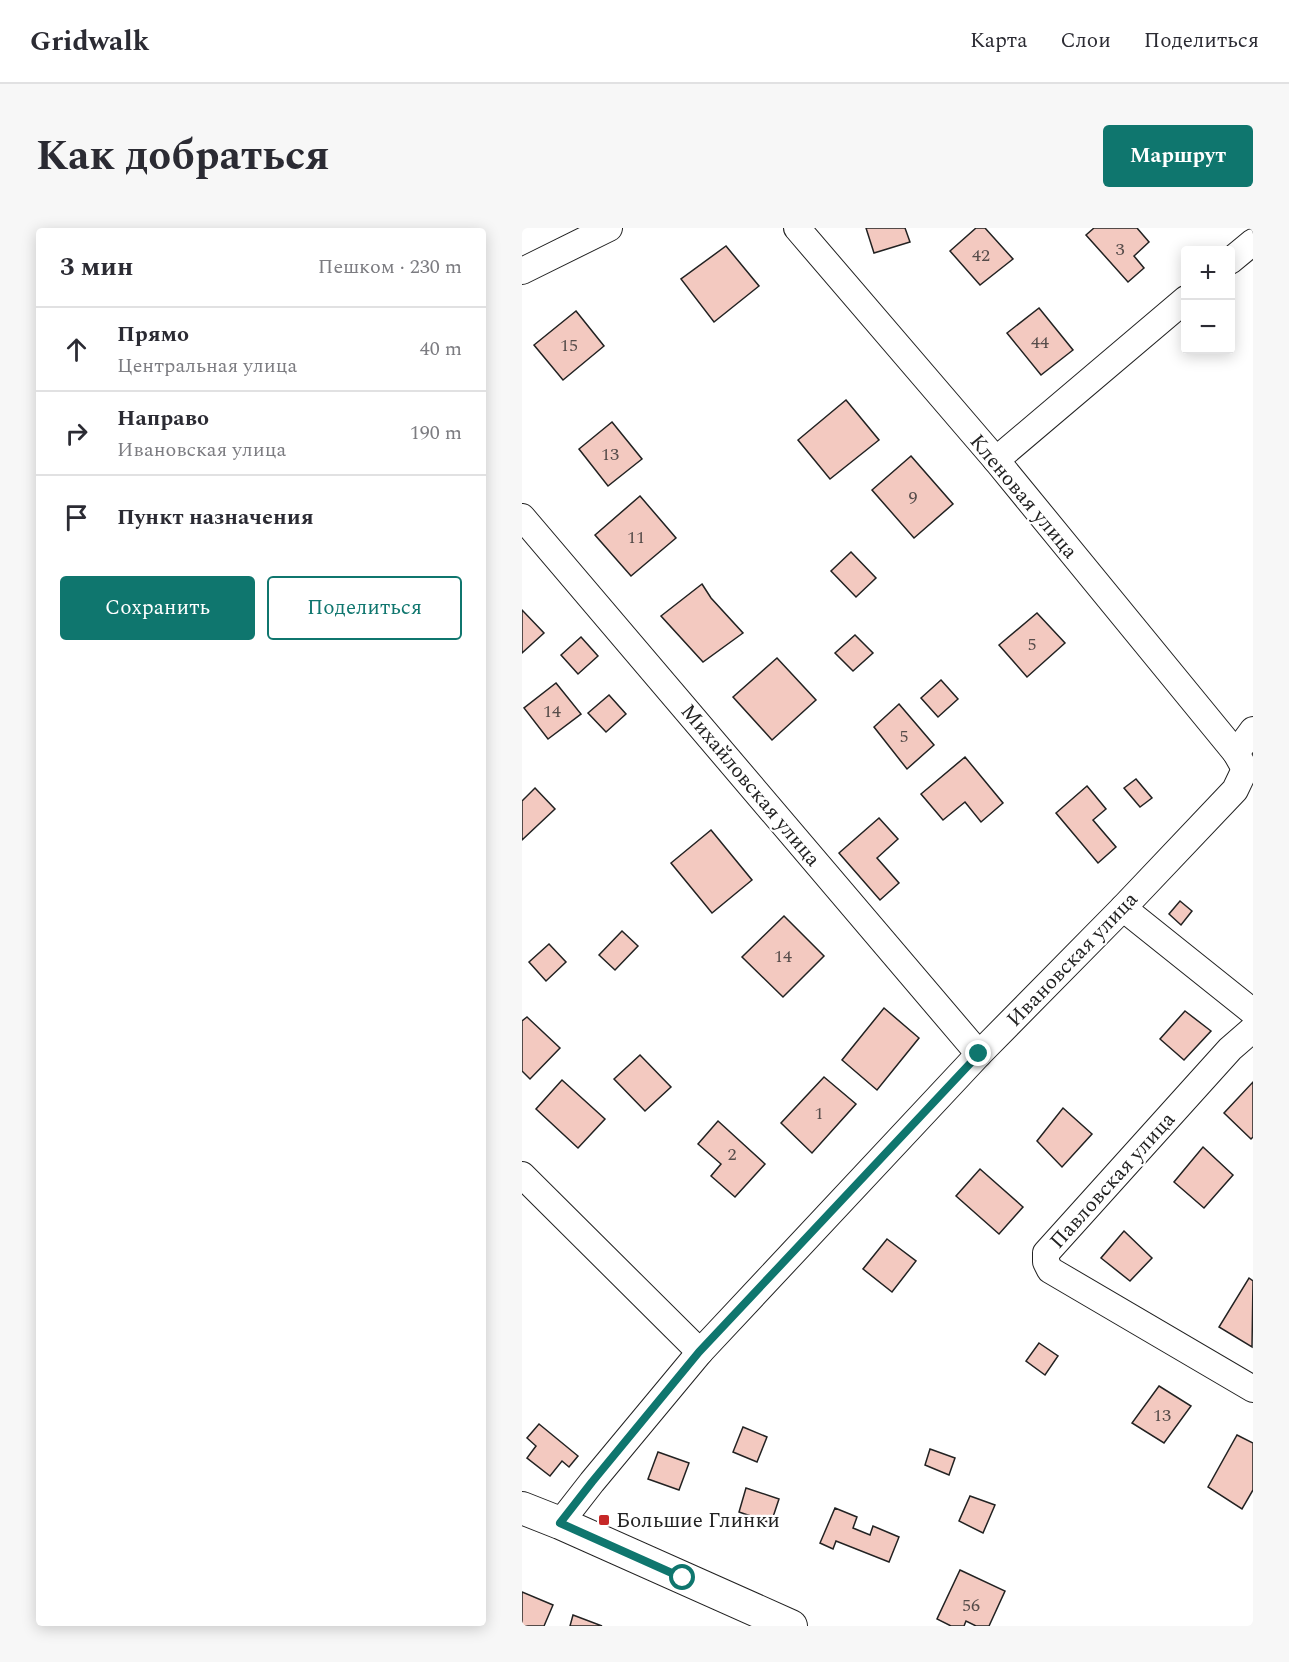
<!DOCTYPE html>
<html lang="ru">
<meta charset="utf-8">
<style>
body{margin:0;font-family:Spectral,serif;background:#f7f7f7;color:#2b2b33}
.controls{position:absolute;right:18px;top:18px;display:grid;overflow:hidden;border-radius:6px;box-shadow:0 3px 15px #0003}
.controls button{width:54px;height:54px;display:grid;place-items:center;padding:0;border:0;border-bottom:2px solid #e1e1e2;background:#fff;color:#2b2b33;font:30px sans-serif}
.stop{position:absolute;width:18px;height:18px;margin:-14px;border:4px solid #0f766e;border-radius:50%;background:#fff}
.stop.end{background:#0f766e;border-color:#fff;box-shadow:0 2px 6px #0008}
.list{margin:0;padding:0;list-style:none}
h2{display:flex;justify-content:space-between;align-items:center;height:78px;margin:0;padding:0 24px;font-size:26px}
h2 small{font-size:20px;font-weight:400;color:#7c7c81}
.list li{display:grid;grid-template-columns:39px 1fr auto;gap:18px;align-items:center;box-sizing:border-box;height:84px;padding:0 24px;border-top:2px solid #e1e1e2}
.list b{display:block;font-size:22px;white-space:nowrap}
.list p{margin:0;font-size:20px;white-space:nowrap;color:#7c7c81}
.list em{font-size:20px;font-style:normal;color:#7c7c81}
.actions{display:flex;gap:12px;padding:18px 24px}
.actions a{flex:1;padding:14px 0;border:2px solid #0f766e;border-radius:6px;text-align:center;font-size:21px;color:#0f766e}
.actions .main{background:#0f766e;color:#fff}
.icon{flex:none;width:33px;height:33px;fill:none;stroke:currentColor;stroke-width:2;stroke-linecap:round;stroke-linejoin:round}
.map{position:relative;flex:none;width:731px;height:1398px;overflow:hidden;border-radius:6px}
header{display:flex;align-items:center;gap:36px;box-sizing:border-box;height:84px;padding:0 30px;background:#fff;border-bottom:2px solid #e1e1e2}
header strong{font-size:28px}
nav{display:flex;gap:33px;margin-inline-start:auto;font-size:21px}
.intro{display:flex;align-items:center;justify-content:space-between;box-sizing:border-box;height:144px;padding:0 36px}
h1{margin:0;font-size:42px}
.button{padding:15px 27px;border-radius:6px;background:#0f766e;color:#fff;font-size:21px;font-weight:700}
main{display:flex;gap:36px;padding:0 36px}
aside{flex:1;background:#fff;border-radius:6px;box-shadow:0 3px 15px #0003}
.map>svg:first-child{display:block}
.building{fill:#f3c9c0;stroke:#222;stroke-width:1.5}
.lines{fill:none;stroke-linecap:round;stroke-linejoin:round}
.minor-casing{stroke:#222;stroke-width:28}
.major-casing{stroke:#222;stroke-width:34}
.minor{stroke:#fff;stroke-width:26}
.major{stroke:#fff;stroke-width:32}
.route{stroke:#0f766e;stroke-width:8}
.poi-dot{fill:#c62828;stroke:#fff;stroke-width:2}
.labels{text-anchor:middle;stroke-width:4.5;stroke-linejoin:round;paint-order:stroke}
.number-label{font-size:18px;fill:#564c4a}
.street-label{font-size:21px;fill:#222;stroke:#fff}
.poi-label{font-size:21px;fill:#222;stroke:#fff;text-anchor:start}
</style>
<header>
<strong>Gridwalk</strong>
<nav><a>Карта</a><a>Слои</a><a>Поделиться</a></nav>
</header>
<div class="intro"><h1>Как добраться</h1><a class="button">Маршрут</a></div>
<main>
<aside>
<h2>3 мин<small>Пешком · 230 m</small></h2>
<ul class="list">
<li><svg class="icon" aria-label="ahead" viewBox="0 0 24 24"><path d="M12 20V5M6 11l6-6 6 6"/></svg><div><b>Прямо</b><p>Центральная улица</p></div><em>40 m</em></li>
<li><svg class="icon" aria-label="right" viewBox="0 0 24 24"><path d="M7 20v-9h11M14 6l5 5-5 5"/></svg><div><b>Направо</b><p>Ивановская улица</p></div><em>190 m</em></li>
<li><svg class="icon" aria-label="arrive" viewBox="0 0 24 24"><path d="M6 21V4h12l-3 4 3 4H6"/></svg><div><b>Пункт назначения</b></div></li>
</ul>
<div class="actions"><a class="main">Сохранить</a><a>Поделиться</a></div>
</aside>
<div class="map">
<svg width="731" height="1398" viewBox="0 0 731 1398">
<rect width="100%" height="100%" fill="#fff"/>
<g class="building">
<path d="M344,0H383L388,14L352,25Z"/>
<path d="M454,0H463L491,31L458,57L428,23Z"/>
<path d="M572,0H615L627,14L612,28L622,40L606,54L564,7Z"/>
<path d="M204,18L237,58L192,94L159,51Z"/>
<path d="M517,80L551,122L519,147L485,105Z"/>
<path d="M54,83L82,118L41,152L12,117Z"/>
<path d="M324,172L357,212L308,251L276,212Z"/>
<path d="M90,194L120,231L86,258L57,221Z"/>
<path d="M389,228L431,276L392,310L350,262Z"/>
<path d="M118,268L154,310L109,348L73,307Z"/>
<path d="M329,324L354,350L334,369L309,343Z"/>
<path d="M180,356L189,370L221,405L181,434L139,388Z"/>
<path d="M0,382L22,405L0,425Z"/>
<path d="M515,385L543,415L505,449L477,417Z"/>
<path d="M333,407L351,425L331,443L313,425Z"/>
<path d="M59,409L76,428L56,446L39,427Z"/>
<path d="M255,430L294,472L250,512L211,469Z"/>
<path d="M419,452L436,471L416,489L399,470Z"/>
<path d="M34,455L59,486L26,511L2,480Z"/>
<path d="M87,467L104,486L84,504L66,485Z"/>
<path d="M377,476L412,517L385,541L352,499Z"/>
<path d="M443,529L481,575L459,594L443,574L421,592L399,566Z"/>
<path d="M614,551L630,570L618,579L602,560Z"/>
<path d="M565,558L584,581L571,592L594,619L576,635L534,585Z"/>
<path d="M13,560L33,581L0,612V573Z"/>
<path d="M357,590L376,611L355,630L377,655L358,672L317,625Z"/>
<path d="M189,602L230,652L190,685L149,635Z"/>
<path d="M658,673L670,683L659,697L647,686Z"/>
<path d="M262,688L302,728L261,769L220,729Z"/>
<path d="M100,703L116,718L93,742L77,727Z"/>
<path d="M27,716L44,734L24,753L7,734Z"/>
<path d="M362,780L397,810L355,862L320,832Z"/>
<path d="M663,783L689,803L662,832L638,811Z"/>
<path d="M5,789L38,820L8,851L0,843V793Z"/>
<path d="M118,827L149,859L123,883L92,851Z"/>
<path d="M302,849L334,876L290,925L259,895Z"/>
<path d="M40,852L83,891L56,920L14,881Z"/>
<path d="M731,854V909L729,911L702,885Z"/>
<path d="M541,880L570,906L540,939L515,913Z"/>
<path d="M196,893L243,936L213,969L189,948L199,936L176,916Z"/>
<path d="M681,919L711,947L682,980L652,954Z"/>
<path d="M458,941L501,979L477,1006L434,968Z"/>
<path d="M602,1003L630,1030L608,1053L579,1030Z"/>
<path d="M365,1011L394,1033L370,1064L341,1041Z"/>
<path d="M727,1050L731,1053L730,1119L697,1099Z"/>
<path d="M517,1115L536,1128L523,1147L504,1133Z"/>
<path d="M637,1158L669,1178L642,1215L610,1195Z"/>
<path d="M17,1196L56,1228L47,1239L40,1233L28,1248L5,1230L14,1218L5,1210Z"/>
<path d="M221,1199L245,1209L235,1234L211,1224Z"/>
<path d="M715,1207L731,1215V1262L720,1281L686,1259Z"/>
<path d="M408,1221L433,1230L427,1247L403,1237Z"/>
<path d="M136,1224L167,1235L157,1262L126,1251Z"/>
<path d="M224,1260L257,1271L249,1295L217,1284Z"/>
<path d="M448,1268L473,1277L461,1305L437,1293Z"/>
<path d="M313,1280L335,1289L331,1300L348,1307L351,1298L377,1309L367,1334L314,1313L311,1321L298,1315Z"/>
<path d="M438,1342L483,1363L467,1398H454L444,1393L442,1398H429L415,1391Z"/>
<path d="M0,1364L31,1377L22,1398H0Z"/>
<path d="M51,1387L80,1398H48Z"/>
</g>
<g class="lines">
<g class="minor-casing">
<g id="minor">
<path d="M275,0L474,232L714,525L723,541"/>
<path d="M708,33L731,14"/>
<path d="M0,43L87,0"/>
<path d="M474,232L664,71"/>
<path d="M0,289L457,826"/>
<path d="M714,525L731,502"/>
<path d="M601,680L731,784"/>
<path d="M731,801L708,821L524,1025V1034L528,1042L731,1161"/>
<path d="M0,947L178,1124"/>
<path d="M38,1295L70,1254L178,1124L457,826L601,680L713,562L723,541"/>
</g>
</g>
<g class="major-casing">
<path id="major" d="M0,1280L38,1295L269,1398"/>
</g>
<use href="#minor" class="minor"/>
<use href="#major" class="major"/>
</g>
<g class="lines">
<path class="route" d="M161,1350L38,1295L70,1254L177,1124L457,826"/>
</g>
<rect class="poi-dot" x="76" y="1286" width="12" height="12" rx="3"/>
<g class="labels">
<g class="number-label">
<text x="598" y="27">3</text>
<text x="459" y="33">42</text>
<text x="518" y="120">44</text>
<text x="47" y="123">15</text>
<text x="88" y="232">13</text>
<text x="391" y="275">9</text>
<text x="114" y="315">11</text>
<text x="510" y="422">5</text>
<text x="30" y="489">14</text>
<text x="382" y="514">5</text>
<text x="261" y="734">14</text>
<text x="297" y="891">1</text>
<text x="210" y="932">2</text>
<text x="640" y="1193">13</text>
<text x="449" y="1383">56</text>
</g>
<g class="street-label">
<text transform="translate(502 268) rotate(50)" y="7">Кленовая улица</text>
<text transform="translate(229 557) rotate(50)" y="7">Михайловская улица</text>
<text transform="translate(550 731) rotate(-46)" y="7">Ивановская улица</text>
<text transform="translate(590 952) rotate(-48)" y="7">Павловская улица</text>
</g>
<g class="poi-label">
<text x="94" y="1299">Большие Глинки</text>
</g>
</g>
</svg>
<div class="controls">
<button>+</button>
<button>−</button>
</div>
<div class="stop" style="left:161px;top:1350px"></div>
<div class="stop end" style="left:457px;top:826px"></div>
</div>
</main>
